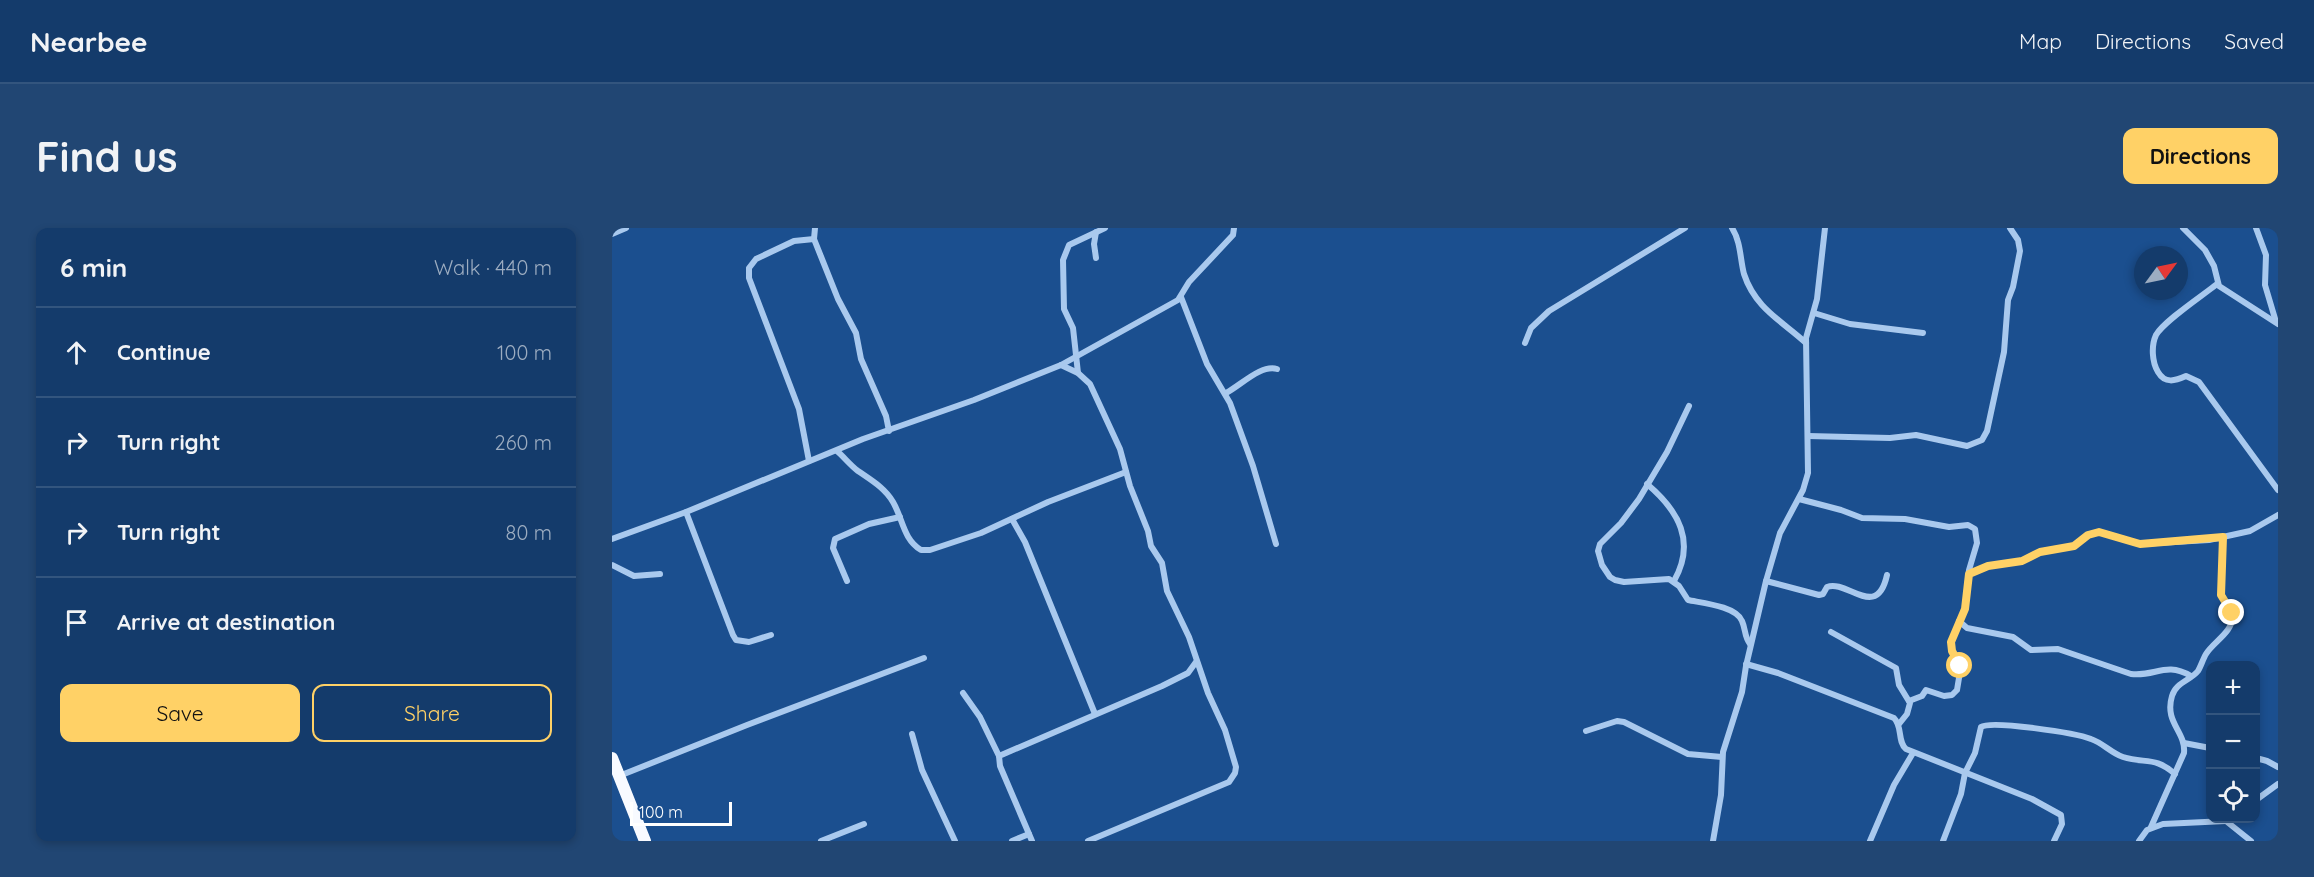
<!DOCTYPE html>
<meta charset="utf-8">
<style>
body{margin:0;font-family:Quicksand,sans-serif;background:#214673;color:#f1f3f6}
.controls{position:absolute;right:18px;bottom:18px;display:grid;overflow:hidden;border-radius:12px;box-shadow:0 3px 9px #0003}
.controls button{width:54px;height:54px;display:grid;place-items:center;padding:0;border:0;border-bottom:2px solid #33557e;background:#143b6b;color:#f1f3f6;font:30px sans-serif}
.compass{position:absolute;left:1522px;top:18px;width:54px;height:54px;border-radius:50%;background:#143b6b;box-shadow:0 3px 9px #0003;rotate:57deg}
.scale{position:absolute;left:18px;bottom:15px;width:102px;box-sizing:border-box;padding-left:6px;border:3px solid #fff;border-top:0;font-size:16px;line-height:21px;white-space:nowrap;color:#fff;-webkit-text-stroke:4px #1b4f8f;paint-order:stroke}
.stop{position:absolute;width:18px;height:18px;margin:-14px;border:4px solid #ffd166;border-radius:50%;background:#fff}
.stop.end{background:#ffd166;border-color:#fff;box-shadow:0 2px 6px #0008}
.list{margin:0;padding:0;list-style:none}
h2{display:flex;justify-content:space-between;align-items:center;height:78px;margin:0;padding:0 24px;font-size:26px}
h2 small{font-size:20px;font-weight:400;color:#9dadc1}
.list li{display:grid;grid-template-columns:39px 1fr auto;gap:18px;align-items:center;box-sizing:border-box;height:90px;padding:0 24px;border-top:2px solid #33557e}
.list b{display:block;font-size:22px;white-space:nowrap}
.list em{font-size:20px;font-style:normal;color:#9dadc1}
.actions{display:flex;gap:12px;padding:18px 24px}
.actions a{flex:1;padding:14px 0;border:2px solid #ffd166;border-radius:12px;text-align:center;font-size:21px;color:#ffd166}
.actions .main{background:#ffd166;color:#111}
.icon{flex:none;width:33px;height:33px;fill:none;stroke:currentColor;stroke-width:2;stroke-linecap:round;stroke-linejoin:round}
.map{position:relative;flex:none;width:1666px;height:613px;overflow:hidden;border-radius:12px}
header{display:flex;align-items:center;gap:36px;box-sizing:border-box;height:84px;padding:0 30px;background:#143b6b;border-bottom:2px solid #33557e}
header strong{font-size:28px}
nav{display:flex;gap:33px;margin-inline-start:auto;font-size:21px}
.intro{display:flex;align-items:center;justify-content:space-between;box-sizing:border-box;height:144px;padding:0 36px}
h1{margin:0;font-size:42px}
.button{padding:15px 27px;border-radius:12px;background:#ffd166;color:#111;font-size:21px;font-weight:700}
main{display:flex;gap:36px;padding:0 36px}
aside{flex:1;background:#143b6b;border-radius:12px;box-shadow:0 3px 9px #0003}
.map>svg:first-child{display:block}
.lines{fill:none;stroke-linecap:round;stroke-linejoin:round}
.minor{stroke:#a9c9ee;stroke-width:6}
.trunk{stroke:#f8faff;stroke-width:12}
.route{stroke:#ffd166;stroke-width:8}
</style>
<header>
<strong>Nearbee</strong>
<nav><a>Map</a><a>Directions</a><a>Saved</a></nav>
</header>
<div class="intro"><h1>Find us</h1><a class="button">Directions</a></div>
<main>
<aside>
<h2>6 min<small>Walk · 440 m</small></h2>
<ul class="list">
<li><svg class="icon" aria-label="ahead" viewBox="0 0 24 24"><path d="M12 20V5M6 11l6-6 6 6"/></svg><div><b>Continue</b></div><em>100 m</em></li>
<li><svg class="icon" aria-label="right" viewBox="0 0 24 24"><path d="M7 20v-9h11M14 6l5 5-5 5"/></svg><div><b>Turn right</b></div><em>260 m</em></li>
<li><svg class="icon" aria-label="right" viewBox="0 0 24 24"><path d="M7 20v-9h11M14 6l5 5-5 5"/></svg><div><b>Turn right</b></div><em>80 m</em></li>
<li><svg class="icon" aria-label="arrive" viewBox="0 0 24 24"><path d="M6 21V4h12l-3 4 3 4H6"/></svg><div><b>Arrive at destination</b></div></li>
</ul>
<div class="actions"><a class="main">Save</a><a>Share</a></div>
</aside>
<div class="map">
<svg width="1666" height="613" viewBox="0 0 1666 613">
<rect width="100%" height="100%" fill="#1b4f8f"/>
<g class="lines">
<g class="minor">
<path d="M1120,0C1129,14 1128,31 1132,46C1143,80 1170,93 1194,115"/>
<path d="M1571,0L1593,22L1602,38L1607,58L1666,96"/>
<path d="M1644,0L1654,27L1653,57L1664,94"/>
<path d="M0,6L14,0"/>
<path d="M202,11L226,71L244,105L249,131L274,188L277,203"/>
<path d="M484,30L482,16L484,4"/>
<path d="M1605,56C1590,68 1552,93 1544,107C1539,118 1540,134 1546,144C1553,156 1563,153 1574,148L1587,154L1666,262"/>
<path d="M569,69L595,136L618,175L641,238L664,316"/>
<path d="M1202,85L1238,96L1311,105"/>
<path d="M913,115L919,100L937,83L1073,0"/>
<path d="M449,137L466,145L478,156L508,221L518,258L536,303L539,318L550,335L555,363L577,409L596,465L613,502L624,539L623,545L617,554L476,613"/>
<path d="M466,145L461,100L452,81L451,32L457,17L493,0"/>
<path d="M614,165C628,158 649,136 665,141"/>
<path d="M1077,178L1055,224L1027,271L1009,295L988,316L986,323L990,337L998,349L1003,352L1012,354L1057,351L1067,358L1076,372C1090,375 1124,378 1130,393C1134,402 1132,408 1138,416"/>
<path d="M1196,208L1278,210L1304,207L1355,218L1370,212L1375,203L1392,124L1396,72L1401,59L1408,23L1406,12L1398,0"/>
<path d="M225,223C232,229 238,237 246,243C259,252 273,260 281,274C291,291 291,311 309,322H318L369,305L436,274L514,244"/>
<path d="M197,233L187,181L137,50V40L144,31L182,13L202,11L203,0"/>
<path d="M1035,256C1067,283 1084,314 1062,353"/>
<path d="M1187,271L1229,282L1250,290L1293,291L1337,299L1356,297L1363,301L1365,315L1357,342L1353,381L1339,414L1340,423L1349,438L1345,462L1340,467L1332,468L1314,462L1310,468L1297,473"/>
<path d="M74,284L121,407L124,412L137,414L159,407"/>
<path d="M400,291L413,314L483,486"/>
<path d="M0,311L74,284L251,211L362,172L449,137L566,72L577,54L621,7L622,0"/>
<path d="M0,337L22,348L48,346"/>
<path d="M1357,346L1376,338L1410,333L1428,324L1462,318L1476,307L1487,304L1528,316L1597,312L1638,303L1666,287"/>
<path d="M235,353L221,320L223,311L257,296L288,289"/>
<path d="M1154,353L1207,367L1211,366L1215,359C1235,351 1265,393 1275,347"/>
<path d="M1347,393L1355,400L1401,409L1419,422L1446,421L1519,446C1544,449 1553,433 1579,448"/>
<path d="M1219,404L1284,440L1287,457L1298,475L1295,486L1287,496"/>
<path d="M1134,436L1166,445L1282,490C1291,499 1285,513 1294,521L1420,571L1449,587L1450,596L1442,613"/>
<path d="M351,465L368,489L387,528"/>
<path d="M974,503L1005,493L1012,494L1076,526L1110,529"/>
<path d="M300,506L310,542L343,613"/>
<path d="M1572,515L1598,520"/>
<path d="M1644,530L1655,533L1666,539"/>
<path d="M7,548L135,497L312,430"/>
<path d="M1644,572L1666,556"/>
<path d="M1614,593L1639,613"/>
<path d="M1539,599L1572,525C1574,503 1552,495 1560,468C1564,454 1578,453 1586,443C1589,438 1591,431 1594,426C1601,414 1621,404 1620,389C1620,380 1610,373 1609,364L1611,309"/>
<path d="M209,613L252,596"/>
<path d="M400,613L417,606"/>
<path d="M420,613L388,538L387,528L550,458L576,445L584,434"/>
<path d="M1101,613L1109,567L1111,524L1130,464L1134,438L1154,353L1168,305L1191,262L1196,245L1194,110L1205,71L1213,0"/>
<path d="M1258,613L1282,557L1301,525"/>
<path d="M1331,613L1349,566L1353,545L1363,525L1369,499C1379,492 1464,505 1479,511C1491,515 1499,525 1511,529C1533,536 1543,528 1563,546"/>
<path d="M1527,613L1535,602L1551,596L1614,593L1619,590"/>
</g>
<path class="trunk" d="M0,530L33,613"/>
</g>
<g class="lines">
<path class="route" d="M1348,438L1340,423L1339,414L1353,381L1357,346L1376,338L1410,333L1428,324L1462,318L1476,307L1487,304L1528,316L1611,309L1609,367L1620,385"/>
</g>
</svg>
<div class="controls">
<button>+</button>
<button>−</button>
<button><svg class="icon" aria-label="locate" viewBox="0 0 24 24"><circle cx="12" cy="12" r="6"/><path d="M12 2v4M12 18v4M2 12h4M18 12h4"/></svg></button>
</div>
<svg class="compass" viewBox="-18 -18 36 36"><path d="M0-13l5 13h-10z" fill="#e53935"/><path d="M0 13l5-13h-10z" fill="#9dadc1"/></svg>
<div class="scale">100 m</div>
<div class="stop" style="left:1348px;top:438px"></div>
<div class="stop end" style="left:1620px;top:385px"></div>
</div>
</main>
